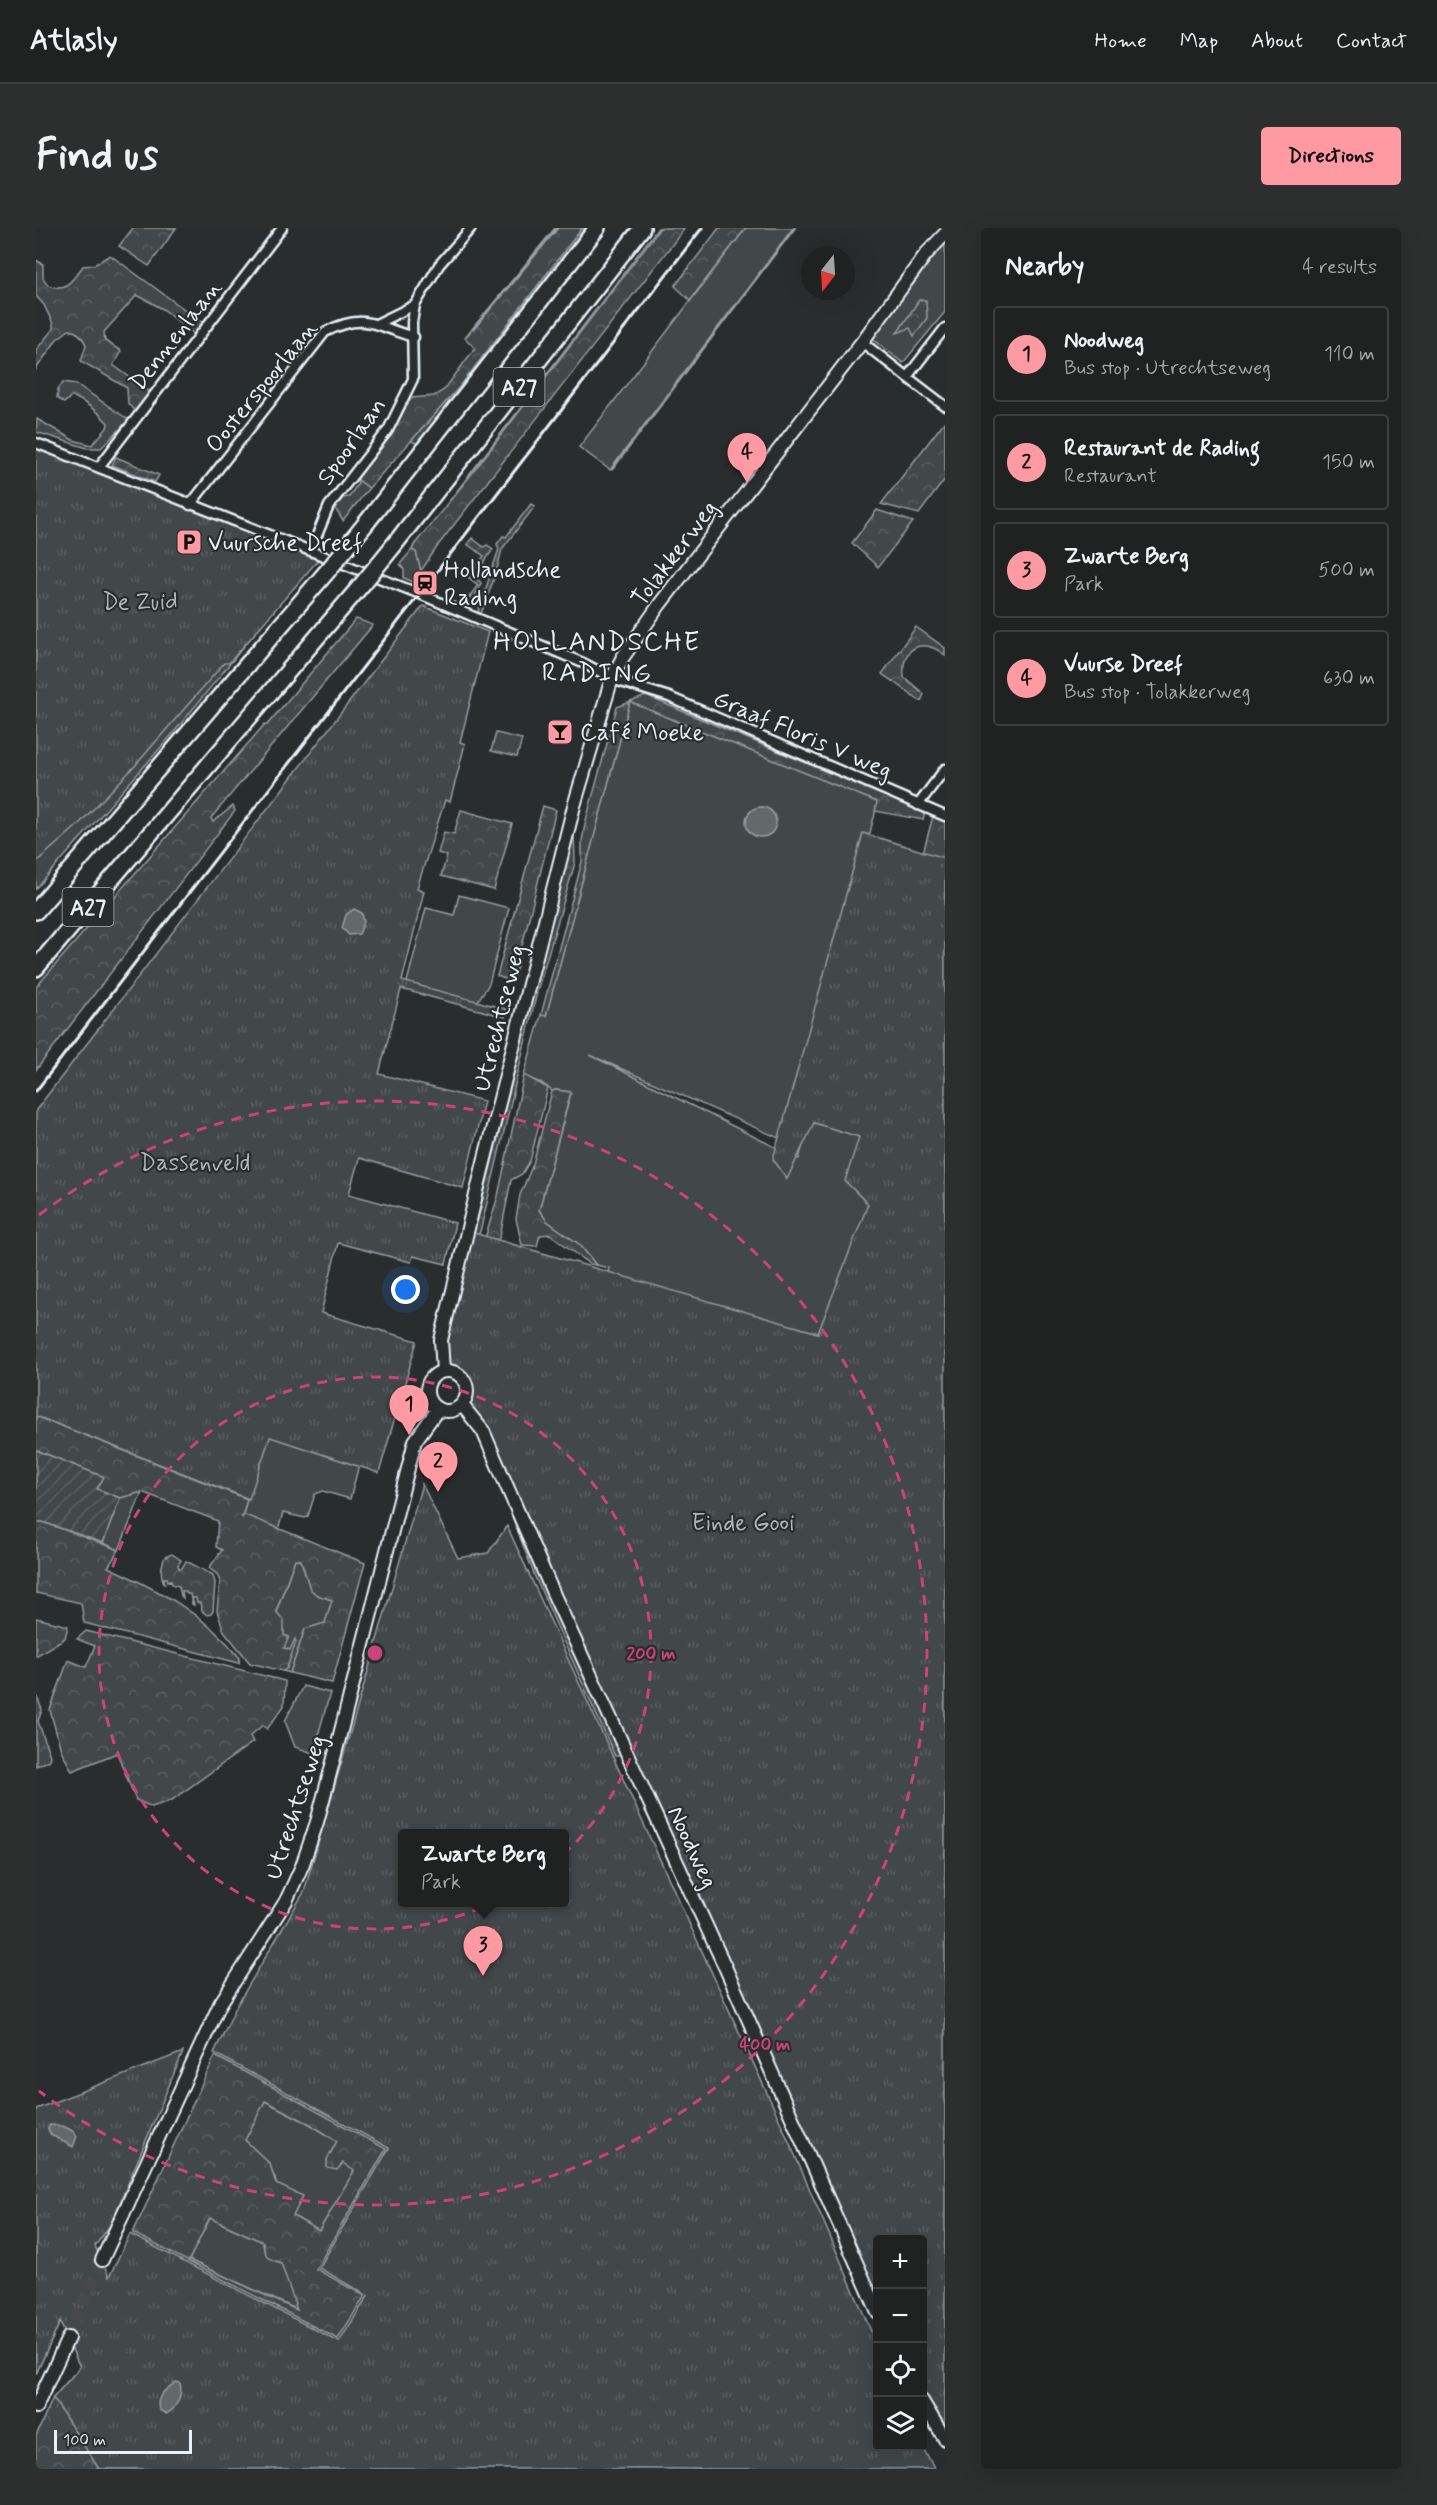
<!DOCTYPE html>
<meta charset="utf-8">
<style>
body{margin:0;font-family:Mynerve,sans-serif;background:#2d2f2f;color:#f1f3f6}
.controls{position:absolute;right:18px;bottom:18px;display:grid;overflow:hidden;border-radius:6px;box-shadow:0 6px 24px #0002}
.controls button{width:54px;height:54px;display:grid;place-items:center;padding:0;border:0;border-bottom:2px solid #3d3f40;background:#202222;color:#f1f3f6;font:30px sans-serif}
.compass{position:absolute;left:765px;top:18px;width:54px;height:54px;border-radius:50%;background:#202222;box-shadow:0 6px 24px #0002;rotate:197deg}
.scale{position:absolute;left:18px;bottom:15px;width:138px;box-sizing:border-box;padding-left:6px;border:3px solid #e8f1f8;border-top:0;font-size:16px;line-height:21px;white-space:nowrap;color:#e8f1f8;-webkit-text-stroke:4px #2a2d2e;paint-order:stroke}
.you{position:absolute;left:370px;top:1062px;width:21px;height:21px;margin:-15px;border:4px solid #fff;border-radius:50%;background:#1a73e8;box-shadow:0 0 0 9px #1a73e833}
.badge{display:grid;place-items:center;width:39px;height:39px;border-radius:50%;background:#ff9aa2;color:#111;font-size:20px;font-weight:700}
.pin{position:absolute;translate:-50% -50px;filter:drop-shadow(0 2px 3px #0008)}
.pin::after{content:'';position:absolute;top:32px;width:21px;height:18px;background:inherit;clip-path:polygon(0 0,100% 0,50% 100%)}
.popup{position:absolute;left:362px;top:1601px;width:171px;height:78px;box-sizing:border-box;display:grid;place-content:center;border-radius:6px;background:#202222;filter:drop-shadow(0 2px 4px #0005);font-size:20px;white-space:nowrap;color:#a2a4a5}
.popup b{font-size:22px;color:#f1f3f6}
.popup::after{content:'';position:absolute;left:50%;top:100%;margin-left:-12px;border:12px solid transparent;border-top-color:#202222}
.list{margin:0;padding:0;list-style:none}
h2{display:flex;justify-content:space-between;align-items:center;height:78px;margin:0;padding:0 24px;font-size:26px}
h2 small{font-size:20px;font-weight:400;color:#a2a4a5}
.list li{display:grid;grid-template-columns:39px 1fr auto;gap:18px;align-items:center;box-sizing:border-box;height:96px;margin:0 12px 12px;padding:0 12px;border:2px solid #3d3f40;border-radius:6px}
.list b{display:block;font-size:22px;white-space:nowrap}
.list p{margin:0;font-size:20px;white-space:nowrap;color:#a2a4a5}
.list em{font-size:20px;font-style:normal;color:#a2a4a5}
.icon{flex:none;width:33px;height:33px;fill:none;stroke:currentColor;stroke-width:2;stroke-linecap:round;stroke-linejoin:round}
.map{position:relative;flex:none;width:909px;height:2241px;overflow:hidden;border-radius:6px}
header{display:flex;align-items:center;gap:36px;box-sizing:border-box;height:84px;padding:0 30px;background:#202222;border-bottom:2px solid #3d3f40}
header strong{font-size:28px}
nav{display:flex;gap:33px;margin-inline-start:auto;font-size:21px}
.intro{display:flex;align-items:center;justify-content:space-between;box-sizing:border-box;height:144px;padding:0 36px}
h1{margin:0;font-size:42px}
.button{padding:15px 27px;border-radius:6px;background:#ff9aa2;color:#111;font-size:21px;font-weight:700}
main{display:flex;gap:36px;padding:0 36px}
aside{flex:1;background:#202222;border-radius:6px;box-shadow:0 6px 24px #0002}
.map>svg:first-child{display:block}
.grass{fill:#424648;stroke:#959ca0;stroke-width:1.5}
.forest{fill:url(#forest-crowns);stroke:#959ca0;stroke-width:1.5;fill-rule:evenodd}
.park{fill:url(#park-tufts);stroke:#959ca0;stroke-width:1.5;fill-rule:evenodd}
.garden{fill:url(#garden-furrows);stroke:#959ca0;stroke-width:1.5}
.water{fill:#63686b;stroke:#989fa3;stroke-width:1.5}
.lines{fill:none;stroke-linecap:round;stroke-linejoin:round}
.stream{stroke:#989fa3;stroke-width:3}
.secondary-tunnel{stroke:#464a4c;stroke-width:12;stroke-dasharray:12 6;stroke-linecap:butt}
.minor-casing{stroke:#e8f1f8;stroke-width:13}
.secondary-casing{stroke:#e8f1f8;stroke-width:16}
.motorway-casing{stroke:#e8f1f8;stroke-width:20}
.minor{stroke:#2a2d2e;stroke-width:8}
.secondary{stroke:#2a2d2e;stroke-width:12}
.motorway{stroke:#2a2d2e;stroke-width:15}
.rail{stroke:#e8f1f8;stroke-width:3}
.motorway-bridge-casing{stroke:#e8f1f8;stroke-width:20;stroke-linecap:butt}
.motorway-bridge{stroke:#2a2d2e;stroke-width:15}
.ring{fill:none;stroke:#ca437a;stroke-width:3;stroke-dasharray:10 8}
.labels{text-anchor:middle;stroke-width:4.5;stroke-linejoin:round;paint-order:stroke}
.shield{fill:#2a2d2e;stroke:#afb6bb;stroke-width:1.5}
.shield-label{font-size:22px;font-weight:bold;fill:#e8f1f8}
.street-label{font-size:24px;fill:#e8f1f8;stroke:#2a2d2e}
.poi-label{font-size:24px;fill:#e8f1f8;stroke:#2a2d2e;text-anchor:start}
.park-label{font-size:24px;fill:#aeb5ba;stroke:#2a2d2e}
.quarter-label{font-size:27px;letter-spacing:1.5px;fill:#e8f1f8;stroke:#2a2d2e}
.centre{fill:#ca437a;stroke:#2a2d2e;stroke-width:3}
.ring-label{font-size:18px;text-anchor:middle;font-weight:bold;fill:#ca437a;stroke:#2a2d2e;stroke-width:4.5;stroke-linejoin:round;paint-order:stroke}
</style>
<header>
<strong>Atlasly</strong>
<nav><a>Home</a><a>Map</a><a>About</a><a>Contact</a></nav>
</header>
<div class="intro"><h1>Find us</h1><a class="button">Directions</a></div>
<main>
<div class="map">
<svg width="909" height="2241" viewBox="0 0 909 2241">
<defs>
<pattern id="forest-crowns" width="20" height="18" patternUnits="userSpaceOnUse" patternTransform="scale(1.5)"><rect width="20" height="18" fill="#424648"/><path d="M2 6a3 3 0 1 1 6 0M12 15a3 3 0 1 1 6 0" fill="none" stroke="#5d6163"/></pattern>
<pattern id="park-tufts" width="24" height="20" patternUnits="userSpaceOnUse" patternTransform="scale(1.5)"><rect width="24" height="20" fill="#424648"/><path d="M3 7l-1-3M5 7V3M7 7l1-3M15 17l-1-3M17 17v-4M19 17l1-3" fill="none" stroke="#5d6163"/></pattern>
<pattern id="garden-furrows" width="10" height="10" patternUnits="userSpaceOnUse" patternTransform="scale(1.5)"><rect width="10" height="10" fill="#424648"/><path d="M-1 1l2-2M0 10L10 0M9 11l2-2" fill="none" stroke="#5d6163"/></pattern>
</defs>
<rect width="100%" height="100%" fill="#2a2d2e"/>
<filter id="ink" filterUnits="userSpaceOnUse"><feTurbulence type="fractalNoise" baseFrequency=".0167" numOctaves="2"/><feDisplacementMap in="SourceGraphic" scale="12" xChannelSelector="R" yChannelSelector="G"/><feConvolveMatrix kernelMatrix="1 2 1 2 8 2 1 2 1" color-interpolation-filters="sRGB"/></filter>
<g filter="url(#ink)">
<g class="grass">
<path d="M546,0H550L382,216L375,213L425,157Z"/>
<path d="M622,0H624L602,30L408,280Z"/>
<path d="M710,0H759L574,242L543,219Z"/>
<path d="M909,14V84L867,135L836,110Z"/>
<path d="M321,251L333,260L307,293L299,280L307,270L313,269L322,255Z"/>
<path d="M376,322L380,324L385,343L377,354L368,350V342L364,336Z"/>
<path d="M277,334L134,509L0,661V617Z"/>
<path d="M594,474L842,574L752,914L554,827L763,931L777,880L835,896L840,950L790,1107L570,1053L573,1040L560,1037L544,1017L511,993L503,982L535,865L520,862L516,863L507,856L488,847L505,787L510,788Z"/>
<path d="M460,505L486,511L481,529L455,523Z"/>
<path d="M423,667L473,680L453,756L441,774L370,758L390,680L418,687Z"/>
<path d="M231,1050L303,1105L353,1122L314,1271L287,1263L279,1266L272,1288L269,1290L247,1285L242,1302L209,1287L206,1290L211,1271L168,1254Z"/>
<path d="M106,1264L83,1322L67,1315L84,1270Z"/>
<path d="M259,1331L265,1332C272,1355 272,1365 296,1372L289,1395L269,1401L254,1445L247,1443L251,1440L254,1422L248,1420L247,1399L240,1384Z"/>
<path d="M267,1458L294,1465L277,1525L259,1519L249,1493Z"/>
<path d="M229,1873L274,1896L301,1913L291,1932L307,1935L319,1943L283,2003L257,1988L240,1956L239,1949L209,1912Z"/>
<path d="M174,1990L227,2014L228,2022L239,2033L245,2035L261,2074L262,2082L153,2032Z"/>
</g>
<g class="forest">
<path d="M97,0H140L113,38L83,18Z"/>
<path d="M519,0H546L425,157L333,260L321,251L353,207L375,170L398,168L408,162L439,120L429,110Z"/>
<path d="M624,0H649L403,316L385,343L380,324L376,322L378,317L434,248Z"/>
<path d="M683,0H710L654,72L639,58Z"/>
<path d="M74,27L167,95L158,106L127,81L101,67L68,104L69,113L85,123L77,137L114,164L99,183L92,176L91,160L45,133L50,117C47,109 42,103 33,102L21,111L0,141V122L17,101V96L8,77L0,68V32L7,36V50L12,57C30,65 37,51 47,38L58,37Z"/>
<path d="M883,72H890L891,90L878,108L874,100L861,105Z"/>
<path d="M27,154L40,156L93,192L65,220H51L0,204L1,191L37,212L56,217L71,200L72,195C62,184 50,174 36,168L28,175L21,170L22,161Z"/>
<path d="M909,193V251L883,286L845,276Z"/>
<path d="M495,276L499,278L466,321L460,345L445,386L442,384L463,321L461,316L467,308L470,309Z"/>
<path d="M841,282L877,294L842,339L816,315Z"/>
<path d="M320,391L337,397L175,590L177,594L197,578L199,583L0,842V759L229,496L231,497Z"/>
<path d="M880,399L909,420V427C885,409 865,419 868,449L888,466L885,473L846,446Z"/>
<path d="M610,468L889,585L887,592L839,583L841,574L594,474L510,788L505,787L546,634V613L549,596L581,479Z"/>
<path d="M507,578L520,582L477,754L461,748Z"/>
<path d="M425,582L476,596L458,662L405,648L411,628L402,625L408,604L418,606Z"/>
<path d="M897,588L909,594V674L886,629Z"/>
<path d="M538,603L539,635L502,760L445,1000L434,1034L435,1018Z"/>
<path d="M488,847L512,860L494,933L486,946L475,952L464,1009L443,1030L462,968Z"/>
<path d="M520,862L535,864L503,982L511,993L544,1017L560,1037L554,1036L514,1006L504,1007L501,1018L486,1017L480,991L484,967L497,936L516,863Z"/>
<path d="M0,1188L211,1271L206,1289L209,1287L329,1335L296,1455L254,1445L269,1401L289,1395L296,1372L281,1367L274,1361L265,1332L259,1331L240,1383L248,1393V1407L253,1409L248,1420L254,1422L259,1411L260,1414L251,1440L247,1443L214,1435L188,1403L181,1383L184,1353L181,1346L173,1340L186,1322L180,1319L182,1293L106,1264L84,1270L61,1261L67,1249L0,1222Z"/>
<path d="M462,1251L585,1527L584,1528H579L499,1349Z"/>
<path d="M0,1294H7L83,1322L72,1339C124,1363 168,1385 204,1430L203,1435L48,1395L45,1375L0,1365Z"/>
<path d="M136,1326L145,1332L142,1337L143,1340H146L150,1333L177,1347L179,1355L177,1383L175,1386L171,1387L166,1383L164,1375H161L160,1370H156L158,1377L156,1376L154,1366H151L150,1363H146L147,1370L145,1368L143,1358L136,1356L135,1352L132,1353L131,1350H128L129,1356C123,1347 125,1338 129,1329Z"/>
<path d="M0,1390L32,1398L29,1410L0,1428Z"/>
<path d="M50,1403L249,1453L248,1478L231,1501L227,1497L214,1508L217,1514L136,1572L116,1579L100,1572L81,1525L36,1543L25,1522L14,1482L32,1432L50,1439L59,1418L41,1411Z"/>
<path d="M0,1466L6,1482L2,1493L14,1528L13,1532L0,1538Z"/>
<path d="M179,1828L350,1921L280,2041L329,2068L302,2111L97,2005ZM229,1873L274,1896L301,1913L291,1932V1940L301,1942L307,1935L318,1943L283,2003L257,1988L267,1968L240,1956L234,1936L209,1912ZM174,1990L227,2014L228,2022L232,2030L245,2035L261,2082L153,2032Z"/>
<path d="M0,2017L135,2241H0V2208L17,2170L44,2139L24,2094L0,2146Z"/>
</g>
<g class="park">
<path d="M0,219L282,332L193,435H188L98,539L40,599L0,634Z"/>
<path d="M387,378L452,404L424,514L429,516L414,574L409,572L381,660L388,663L366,753L470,781L469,789L365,761L343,846L448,873L427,960L323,930L313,966L419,995L410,1036L377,1028L375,1034L302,1015L285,1085L381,1113L343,1245L234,1209L213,1271L0,1188V882Z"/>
<path d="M827,605L909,630V2211L887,2173L886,2012H842L841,2084L400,1107L431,1003L782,1105L832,976L809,953L823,909L778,895L751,951L737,931Z"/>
<path d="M386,1256L422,1330L452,1325L471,1298L748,1902L841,2117L842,2218L886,2219L899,2241H63L17,2170L44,2139L24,2094L0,2146V1881L147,1824L75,1996L59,2018L73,2049L94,2006L303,2114L332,2068L283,2040L353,1920L178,1825L201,1777L268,1664ZM366,1606H528V1674H366Z"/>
</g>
<g class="garden">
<path d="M80,229L123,247L119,254L76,237Z"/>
<path d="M436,310L448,319L451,317L457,321L449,333L445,347L442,346L439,349L445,355L436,374V370L433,369L442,357L432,349L448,328L431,316Z"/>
<path d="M0,1222L68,1249L61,1261L84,1270L67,1315L7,1294H0Z"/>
</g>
<g class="water">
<circle cx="725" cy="594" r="15"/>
<path d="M318,681L326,685L328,694L323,706L313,707L306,700L310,687Z"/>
<path d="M14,1897C25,1897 35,1899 41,1908L37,1919L15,1907L12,1901Z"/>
<path d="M140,2154L144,2155C147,2167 141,2180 130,2186L123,2182C119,2167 130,2162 140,2154Z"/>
</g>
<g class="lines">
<g class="stream">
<path d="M437,101L521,0"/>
<path d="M576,241L758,0"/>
</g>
<path class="secondary-tunnel" d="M32,2110L66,2032"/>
<g class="minor-casing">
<g id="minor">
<path d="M342,95L379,77"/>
<path d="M826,114L871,149L909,100"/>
<path d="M871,149L909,178"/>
<path d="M0,215L379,364L547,435L582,453L633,469L909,588"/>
<path d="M63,239L246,0"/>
<path d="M154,277L289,104C330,83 340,99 378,109"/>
<path d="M275,322L293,278L352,202L377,151L376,94L379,77L403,37L435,0"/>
<path d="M882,577L909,541"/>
</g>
</g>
<g class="secondary-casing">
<g id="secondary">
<circle cx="411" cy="1163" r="20"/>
<path d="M407,1143L405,1112L446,942L538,578L576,450L587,429L624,376L826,114L890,26L909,6"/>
<path d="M426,1177L447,1203L518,1367L690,1741L842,2084"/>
<path d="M66,2032L184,1776L250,1673L266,1638L281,1594L298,1530L379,1213L402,1181"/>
<path d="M886,2173L909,2211"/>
<path d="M0,2179L32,2110"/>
</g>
</g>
<g class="motorway-casing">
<g id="motorway">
<path d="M331,294L561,0"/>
<path d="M358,317L606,0"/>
<path d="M0,683L294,340"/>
<path d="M0,740L328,354"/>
</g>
</g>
<use href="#minor" class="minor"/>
<use href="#secondary" class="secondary"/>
<use href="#motorway" class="motorway"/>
<path class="rail" d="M0,863L666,0"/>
<g class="motorway-bridge-casing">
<g id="motorway-bridge">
<path d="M294,340L331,294"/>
<path d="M328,354L358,317"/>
</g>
</g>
<use href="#motorway-bridge" class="motorway-bridge"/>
</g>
</g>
<g class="ring">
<circle cx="339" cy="1425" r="276"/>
<path d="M3 987A552 552 0 1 1 3 1863"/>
</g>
<defs>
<g id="parking-square" transform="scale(1.35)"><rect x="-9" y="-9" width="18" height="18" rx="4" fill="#ff9aa2" stroke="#2a2d2e"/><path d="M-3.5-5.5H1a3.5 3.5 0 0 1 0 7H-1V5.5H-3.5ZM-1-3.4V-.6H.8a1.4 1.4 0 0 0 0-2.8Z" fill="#111"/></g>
<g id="station-square" transform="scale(1.35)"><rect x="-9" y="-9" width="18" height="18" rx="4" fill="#ff9aa2" stroke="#2a2d2e"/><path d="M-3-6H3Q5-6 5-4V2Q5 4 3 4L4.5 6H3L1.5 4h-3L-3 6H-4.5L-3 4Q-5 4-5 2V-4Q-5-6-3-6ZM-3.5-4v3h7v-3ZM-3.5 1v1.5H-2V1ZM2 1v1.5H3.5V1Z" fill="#111"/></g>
<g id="bar-square" transform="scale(1.35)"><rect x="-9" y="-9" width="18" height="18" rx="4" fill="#ff9aa2" stroke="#2a2d2e"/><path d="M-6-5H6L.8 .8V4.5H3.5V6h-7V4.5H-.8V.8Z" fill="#111"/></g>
</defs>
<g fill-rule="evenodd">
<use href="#parking-square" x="153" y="314"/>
<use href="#station-square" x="389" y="355"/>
<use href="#bar-square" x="524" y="504"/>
</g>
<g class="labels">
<g class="shield">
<rect x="457.5" y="140" width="51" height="38" rx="4.5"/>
<rect x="26.5" y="660" width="51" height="38" rx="4.5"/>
</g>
<g class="shield-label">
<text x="483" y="167">A27</text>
<text x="52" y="687">A27</text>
</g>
<g class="street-label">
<text transform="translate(139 107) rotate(-52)" y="8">Dennenlaan</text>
<text transform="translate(225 158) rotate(-51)" y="8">Oosterspoorlaan</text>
<text transform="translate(315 213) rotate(-55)" y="8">Spoorlaan</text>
<text transform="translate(638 325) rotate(-53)" y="8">Tolakkerweg</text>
<text transform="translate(767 506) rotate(23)" y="8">Graaf Floris V weg</text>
<text transform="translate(463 790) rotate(-76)" y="8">Utrechtseweg</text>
<text transform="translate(259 1579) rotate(-72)" y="8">Utrechtseweg</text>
<text transform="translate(657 1619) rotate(65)" y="8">Noodweg</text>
</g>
<g class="poi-label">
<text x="172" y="322">Vuursche Dreef</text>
<text x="408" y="349">Hollandsche<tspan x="408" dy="28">Rading</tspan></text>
<text x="544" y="512">Café Moeke</text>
</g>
<g class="park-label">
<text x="104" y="381">De Zuid</text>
<text x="159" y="942">Dassenveld</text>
<text x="707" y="1302">Einde Gooi</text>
</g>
<g class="quarter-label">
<text x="561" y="422">HOLLANDSCHE<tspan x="561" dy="31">RADING</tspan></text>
</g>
</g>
<circle cx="339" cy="1425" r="9" class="centre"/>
<g class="ring-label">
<text x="615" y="1431">200 m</text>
<text x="729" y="1822">400 m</text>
</g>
</svg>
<div class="controls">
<button>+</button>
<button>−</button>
<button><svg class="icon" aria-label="locate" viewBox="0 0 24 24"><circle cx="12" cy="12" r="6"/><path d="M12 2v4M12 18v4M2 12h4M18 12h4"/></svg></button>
<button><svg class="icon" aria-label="layers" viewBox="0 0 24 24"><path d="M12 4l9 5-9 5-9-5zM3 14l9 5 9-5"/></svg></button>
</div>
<svg class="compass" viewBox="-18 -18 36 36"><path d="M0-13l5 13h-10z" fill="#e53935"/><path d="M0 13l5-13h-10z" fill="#a2a4a5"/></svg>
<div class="scale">100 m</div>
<div class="you"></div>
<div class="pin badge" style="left:373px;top:1207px">1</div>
<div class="pin badge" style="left:402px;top:1264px">2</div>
<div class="pin badge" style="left:447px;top:1748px">3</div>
<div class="popup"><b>Zwarte Berg</b>Park</div>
<div class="pin badge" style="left:711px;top:255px">4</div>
</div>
<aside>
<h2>Nearby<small>4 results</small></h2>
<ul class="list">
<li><span class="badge">1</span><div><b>Noodweg</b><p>Bus stop · Utrechtseweg</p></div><em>110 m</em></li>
<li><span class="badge">2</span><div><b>Restaurant de Rading</b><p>Restaurant</p></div><em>150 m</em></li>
<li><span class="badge">3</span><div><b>Zwarte Berg</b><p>Park</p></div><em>500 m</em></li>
<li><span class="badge">4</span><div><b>Vuurse Dreef</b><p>Bus stop · Tolakkerweg</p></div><em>630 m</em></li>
</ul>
</aside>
</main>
